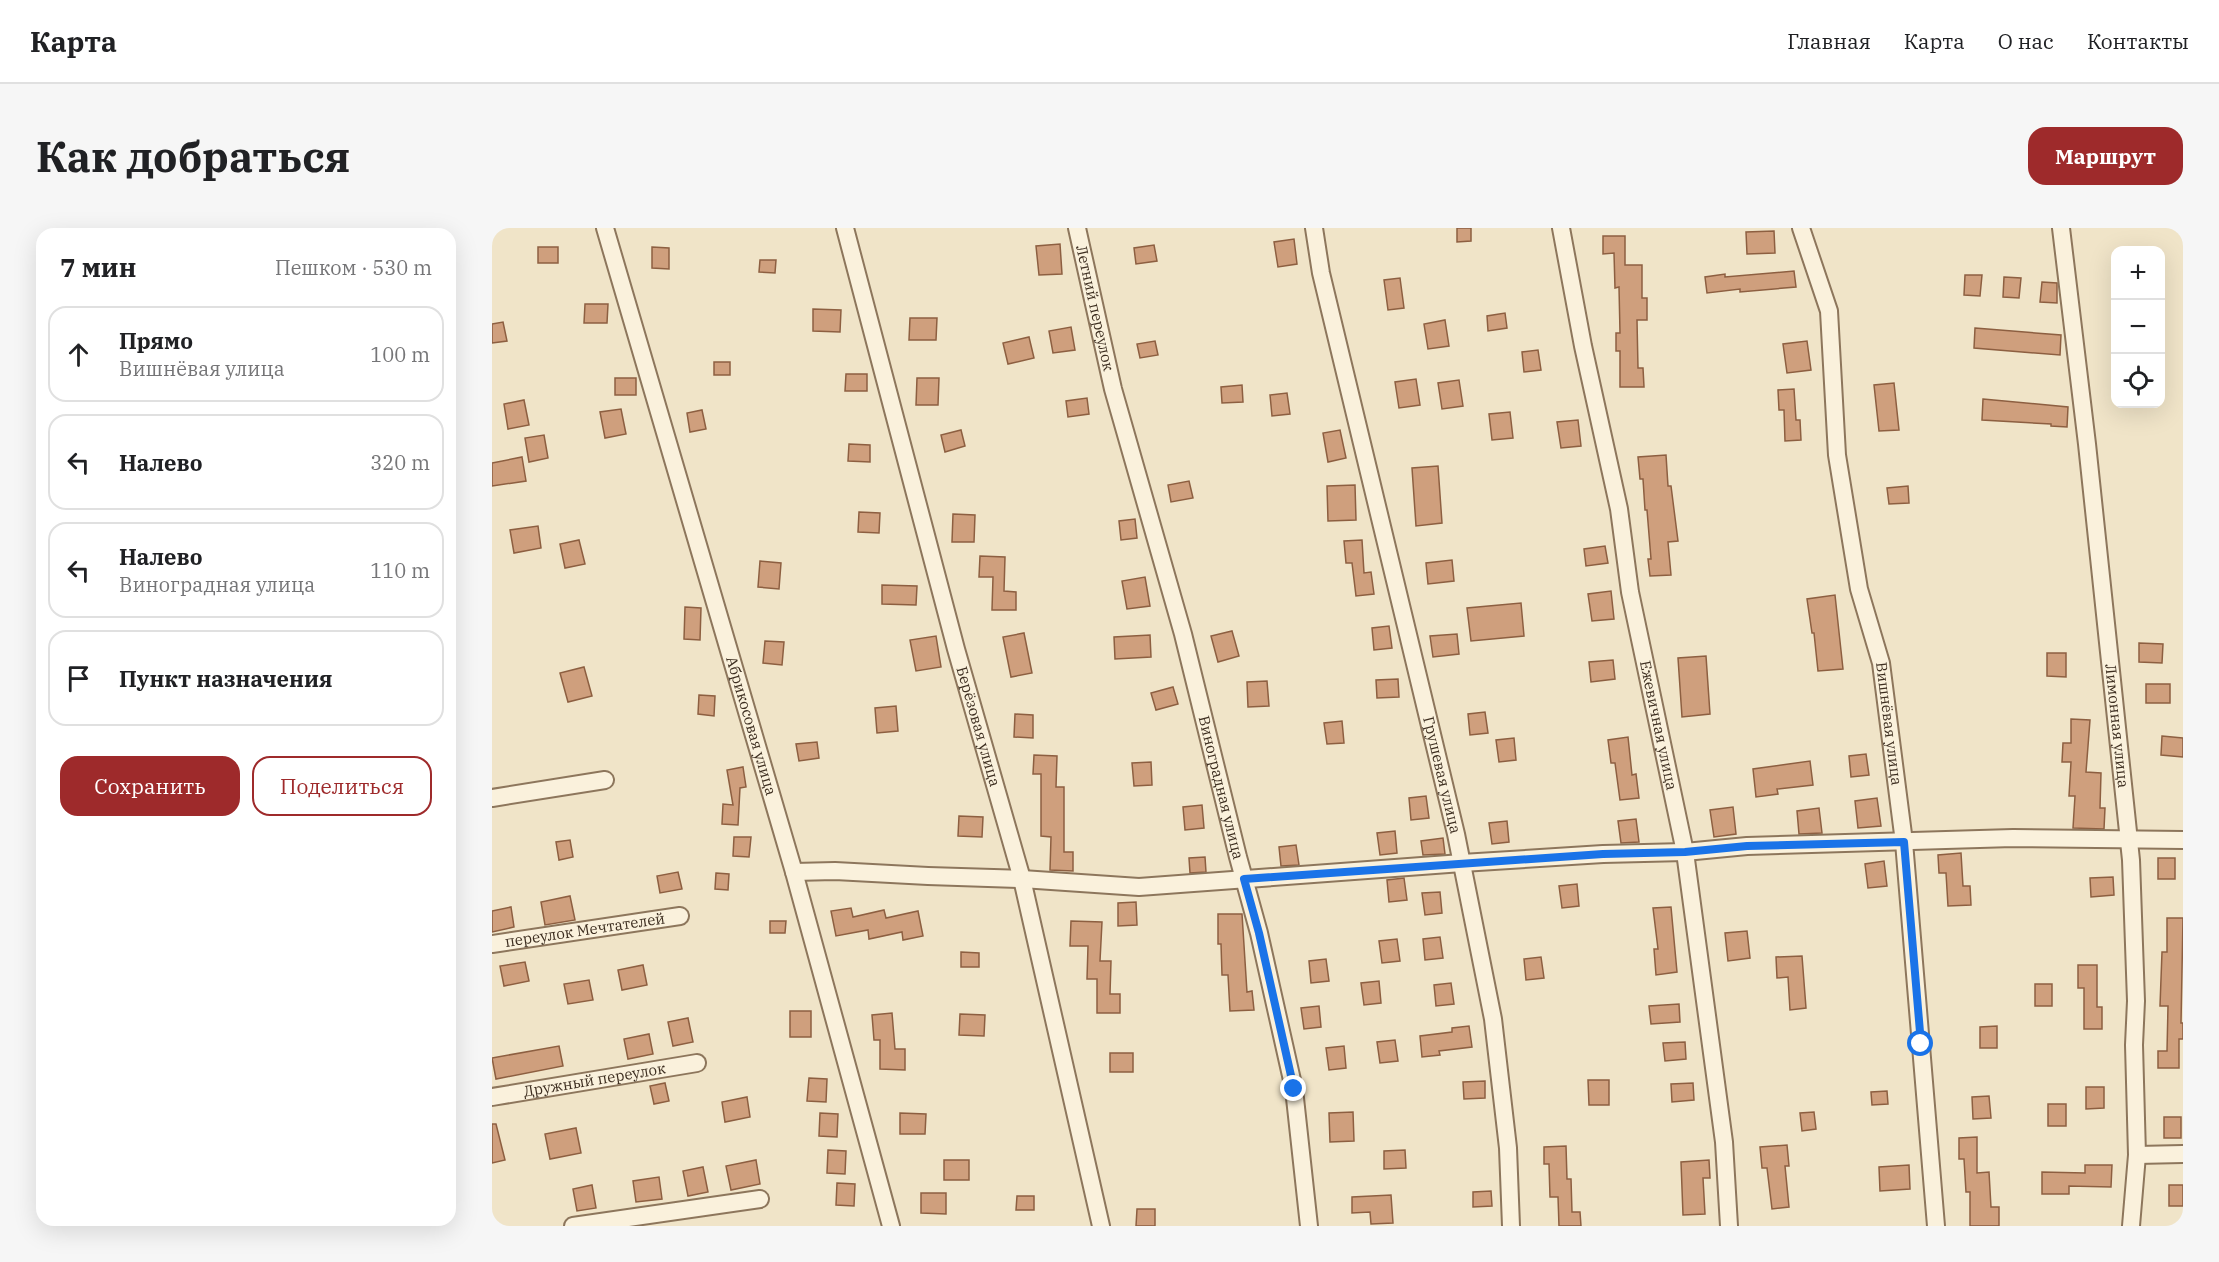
<!DOCTYPE html>
<html lang="ru">
<meta charset="utf-8">
<style>
body{margin:0;font-family:"IBM Plex Serif",serif;background:#f6f6f6;color:#202124}
.controls{position:absolute;right:18px;top:18px;display:grid;overflow:hidden;border-radius:12px;box-shadow:0 6px 24px #0002}
.controls button{width:54px;height:54px;display:grid;place-items:center;padding:0;border:0;border-bottom:2px solid #e0e0e0;background:#fff;color:#202124;font:30px sans-serif}
.stop{position:absolute;width:18px;height:18px;margin:-14px;border:4px solid #1a73e8;border-radius:50%;background:#fff}
.stop.end{background:#1a73e8;border-color:#fff;box-shadow:0 2px 6px #0008}
.list{margin:0;padding:0;list-style:none}
h2{display:flex;justify-content:space-between;align-items:center;height:78px;margin:0;padding:0 24px;font-size:26px}
h2 small{font-size:20px;font-weight:400;color:#757577}
.list li{display:grid;grid-template-columns:39px 1fr auto;gap:18px;align-items:center;box-sizing:border-box;height:96px;margin:0 12px 12px;padding:0 12px;border:2px solid #e0e0e0;border-radius:18px}
.list b{display:block;font-size:22px;white-space:nowrap}
.list p{margin:0;font-size:20px;white-space:nowrap;color:#757577}
.list em{font-size:20px;font-style:normal;color:#757577}
.actions{display:flex;gap:12px;padding:18px 24px}
.actions a{flex:1;padding:14px 0;border:2px solid #9e2a2b;border-radius:18px;text-align:center;font-size:21px;color:#9e2a2b}
.actions .main{background:#9e2a2b;color:#fff}
.icon{flex:none;width:33px;height:33px;fill:none;stroke:currentColor;stroke-width:2;stroke-linecap:round;stroke-linejoin:round}
.map{position:relative;flex:none;width:1691px;height:998px;overflow:hidden;border-radius:18px}
header{display:flex;align-items:center;gap:36px;box-sizing:border-box;height:84px;padding:0 30px;background:#fff;border-bottom:2px solid #e0e0e0}
header strong{font-size:28px}
nav{display:flex;gap:33px;margin-inline-start:auto;font-size:21px}
.intro{display:flex;align-items:center;justify-content:space-between;box-sizing:border-box;height:144px;padding:0 36px}
h1{margin:0;font-size:42px}
.button{padding:15px 27px;border-radius:18px;background:#9e2a2b;color:#fff;font-size:21px;font-weight:700}
main{display:flex;gap:36px;padding:0 36px}
aside{flex:1;background:#fff;border-radius:18px;box-shadow:0 6px 24px #0002}
.map>svg:first-child{display:block}
.building{fill:#cf9f7d;stroke:#8d5f41;stroke-width:1.5}
.lines{fill:none;stroke-linecap:round;stroke-linejoin:round}
.street-casing{stroke:#8d765c;stroke-width:20}
.street{stroke:#faf1dc;stroke-width:16}
.route{stroke:#1a73e8;stroke-width:8}
.labels{text-anchor:middle;stroke-width:4.5;stroke-linejoin:round;paint-order:stroke}
.street-label{font-size:15px;fill:#3d2e20;stroke:#f7eed8}
</style>
<header>
<strong>Карта</strong>
<nav><a>Главная</a><a>Карта</a><a>О нас</a><a>Контакты</a></nav>
</header>
<div class="intro"><h1>Как добраться</h1><a class="button">Маршрут</a></div>
<main>
<aside>
<h2>7 мин<small>Пешком · 530 m</small></h2>
<ul class="list">
<li><svg class="icon" aria-label="ahead" viewBox="0 0 24 24"><path d="M12 20V5M6 11l6-6 6 6"/></svg><div><b>Прямо</b><p>Вишнёвая улица</p></div><em>100 m</em></li>
<li><svg class="icon" aria-label="left" viewBox="0 0 24 24"><path d="M17 20v-9H6M10 6l-5 5 5 5"/></svg><div><b>Налево</b></div><em>320 m</em></li>
<li><svg class="icon" aria-label="left" viewBox="0 0 24 24"><path d="M17 20v-9H6M10 6l-5 5 5 5"/></svg><div><b>Налево</b><p>Виноградная улица</p></div><em>110 m</em></li>
<li><svg class="icon" aria-label="arrive" viewBox="0 0 24 24"><path d="M6 21V4h12l-3 4 3 4H6"/></svg><div><b>Пункт назначения</b></div></li>
</ul>
<div class="actions"><a class="main">Сохранить</a><a>Поделиться</a></div>
</aside>
<div class="map">
<svg width="1691" height="998" viewBox="0 0 1691 998">
<rect width="100%" height="100%" fill="#f0e4c8"/>
<g class="building">
<path d="M965,0H979V13L965,14Z"/>
<path d="M1282,3L1283,25L1255,26L1254,4Z"/>
<path d="M1111,8H1133V37H1150V70H1155V92H1145L1146,140H1151L1152,159H1128V123H1124V105H1128L1127,59L1123,60L1122,25L1111,26Z"/>
<path d="M802,11L805,36L786,39L782,14Z"/>
<path d="M568,16L570,46L547,47L544,18Z"/>
<path d="M662,17L665,33L644,36L642,20Z"/>
<rect x="46" y="19" width="20" height="16"/>
<path d="M160,19L177,20V41L160,40Z"/>
<path d="M268,32H284L283,45L267,44Z"/>
<path d="M1302,43L1304,59L1248,64V61L1215,65L1213,49L1233,46V49Z"/>
<path d="M1473,47H1490L1488,68L1472,67Z"/>
<path d="M1512,49L1529,50L1527,70L1511,69Z"/>
<path d="M908,50L912,80L896,82L892,52Z"/>
<path d="M1550,54L1565,55V75L1548,74Z"/>
<path d="M93,76H116L115,95H92Z"/>
<path d="M321,81L349,82L348,104L321,103Z"/>
<path d="M1013,85L1015,100L996,103L995,88Z"/>
<path d="M418,90H445L444,112H417Z"/>
<path d="M953,92L957,118L936,121L932,96Z"/>
<path d="M11,94L15,113L0,115V96Z"/>
<path d="M579,99L583,122L561,125L557,103Z"/>
<path d="M1483,100L1569,107L1568,127L1482,120Z"/>
<path d="M537,109L542,130L516,136L511,115Z"/>
<path d="M663,113L666,127L648,130L645,116Z"/>
<path d="M1315,113L1319,142L1295,145L1291,116Z"/>
<path d="M1046,122L1049,142L1032,144L1030,124Z"/>
<rect x="222" y="134" width="16" height="13"/>
<path d="M354,146H375V163H353Z"/>
<rect x="123" y="150" width="21" height="17"/>
<path d="M425,150H447L446,177H424Z"/>
<path d="M924,151L928,177L907,180L903,154Z"/>
<path d="M967,152L971,178L950,181L946,155Z"/>
<path d="M1402,155L1407,202L1387,203L1382,157Z"/>
<path d="M750,157L751,174L730,175L729,159Z"/>
<path d="M1302,161L1304,192H1308L1309,212L1293,213L1292,182H1287L1286,162Z"/>
<path d="M795,165L798,186L780,188L778,167Z"/>
<path d="M595,170L597,186L576,189L574,173Z"/>
<path d="M1491,171L1576,179L1575,199L1559,198V196L1490,192Z"/>
<path d="M32,172L37,197L16,201L12,176Z"/>
<path d="M129,181L134,206L113,210L108,184Z"/>
<path d="M210,182L214,201L198,204L195,185Z"/>
<path d="M1018,184L1021,210L1000,212L997,186Z"/>
<path d="M1086,192L1089,218L1069,220L1065,194Z"/>
<path d="M469,202L473,218L453,224L449,207Z"/>
<path d="M848,202L854,230L836,234L831,205Z"/>
<path d="M52,207L56,230L37,234L33,210Z"/>
<path d="M357,216L378,217V234L356,233Z"/>
<path d="M1174,227L1176,258H1179L1186,313L1176,314L1179,347L1158,348L1156,331H1159L1155,282H1153L1151,251H1148L1146,229Z"/>
<path d="M30,229L34,253L0,258V235Z"/>
<path d="M946,238L950,295L924,298L920,240Z"/>
<path d="M697,253L701,270L679,274L676,257Z"/>
<path d="M863,257L864,292L836,293L835,258Z"/>
<path d="M1416,258L1417,275L1397,276L1395,260Z"/>
<path d="M367,284L388,285L387,305L366,304Z"/>
<path d="M461,286L483,287L482,314H460Z"/>
<path d="M643,291L645,310L629,312L627,293Z"/>
<path d="M46,298L49,320L22,325L18,302Z"/>
<path d="M87,312L93,336L73,340L68,316Z"/>
<path d="M870,312L872,345L879,344L882,366L864,368L860,335H854L852,313Z"/>
<path d="M1113,318L1116,335L1094,338L1092,321Z"/>
<path d="M488,328L513,329L512,363L524,364V382H500L501,349H487Z"/>
<path d="M960,332L962,353L936,356L934,335Z"/>
<path d="M268,333L289,335L287,361L266,359Z"/>
<path d="M653,349L658,378L635,381L630,353Z"/>
<path d="M390,357L425,358L424,377L390,376Z"/>
<path d="M1119,363L1122,391L1100,393L1096,366Z"/>
<path d="M1343,367L1351,441L1326,443L1322,405H1320L1315,371Z"/>
<path d="M1029,375L1032,408L979,413L975,380Z"/>
<path d="M193,379L209,380L208,412L192,411Z"/>
<path d="M897,398L900,420L882,422L880,400Z"/>
<path d="M740,403L747,428L726,434L719,408Z"/>
<path d="M532,405L540,445L519,449L511,409Z"/>
<path d="M965,406L967,426L941,429L938,408Z"/>
<path d="M658,407L659,429L623,431L622,409Z"/>
<path d="M444,408L449,439L424,443L418,412Z"/>
<path d="M273,413L292,414L290,437L271,435Z"/>
<path d="M1647,415L1671,416L1670,435L1647,434Z"/>
<path d="M1555,425H1574V449L1555,448Z"/>
<path d="M1214,428L1218,486L1190,489L1186,430Z"/>
<path d="M1121,432L1123,451L1099,454L1097,434Z"/>
<path d="M92,439L100,468L76,474L68,445Z"/>
<path d="M906,451L907,469L885,470L884,452Z"/>
<path d="M775,453L777,478L756,479L755,454Z"/>
<rect x="1654" y="456" width="24" height="19"/>
<path d="M681,459L686,476L664,482L659,465Z"/>
<path d="M207,467L223,468L222,488L206,486Z"/>
<path d="M404,478L406,503L385,505L383,480Z"/>
<path d="M993,484L996,505L978,507L976,486Z"/>
<path d="M523,486L541,487V510L522,509Z"/>
<path d="M1579,491L1598,492L1594,544L1609,545L1608,580H1613L1612,601L1581,600L1583,568H1577L1579,534H1570L1571,515H1579Z"/>
<path d="M850,493L852,515L835,516L832,495Z"/>
<path d="M1670,508L1691,510V529L1669,527Z"/>
<path d="M1136,509L1140,547L1144,546L1147,570L1128,572L1123,535H1119L1116,512Z"/>
<path d="M1022,510L1024,532L1007,534L1004,512Z"/>
<path d="M325,514L327,530L307,533L304,516Z"/>
<path d="M1374,526L1377,547L1359,549L1357,528Z"/>
<path d="M542,527L565,528L564,559H572V624H581V643L558,642L559,609L549,608V546H541Z"/>
<path d="M1318,533L1321,557L1285,561L1286,566L1264,569L1261,541Z"/>
<path d="M659,534L660,557L642,558L640,535Z"/>
<path d="M251,539L254,559L248,560L246,597L230,596L231,576L241,577L235,542Z"/>
<path d="M934,568L937,590L919,592L917,570Z"/>
<path d="M1385,570L1389,598L1366,600L1363,573Z"/>
<path d="M710,577L712,600L693,602L691,579Z"/>
<path d="M1241,579L1244,606L1222,609L1218,582Z"/>
<path d="M1327,580L1330,605L1307,606L1305,583Z"/>
<path d="M467,588L491,589L490,609L466,608Z"/>
<path d="M1144,591L1147,614L1129,615L1126,593Z"/>
<path d="M1015,593L1017,614L1000,616L997,595Z"/>
<path d="M903,603L905,625L888,627L885,605Z"/>
<path d="M242,609H259L257,629L241,628Z"/>
<path d="M951,610L953,626L931,627L929,613Z"/>
<path d="M78,612L81,629L67,632L64,614Z"/>
<path d="M804,617L807,637L789,638L787,619Z"/>
<path d="M1469,625L1471,658H1478L1479,677L1456,678L1454,645H1447L1446,627Z"/>
<path d="M713,629L714,644L698,645L697,630Z"/>
<rect x="1666" y="630" width="17" height="21"/>
<path d="M1392,633L1395,658L1376,660L1373,636Z"/>
<path d="M186,644L190,661L168,665L165,648Z"/>
<path d="M224,645L237,646L236,662L223,661Z"/>
<path d="M1621,649L1622,667L1599,669L1598,650Z"/>
<path d="M912,650L915,672L897,674L895,652Z"/>
<path d="M1085,656L1087,678L1070,680L1067,658Z"/>
<path d="M948,664L950,685L933,687L930,665Z"/>
<path d="M78,668L83,692L53,697L49,674Z"/>
<path d="M644,674L645,697L626,698V675Z"/>
<path d="M19,679L22,699L0,704V683Z"/>
<path d="M1179,679L1185,744L1164,747L1162,721H1166L1161,680Z"/>
<path d="M359,680L361,689L392,682L394,690L426,683L431,708L411,712L410,704L377,711L376,702L344,708L339,683Z"/>
<path d="M726,686H750L755,764L760,763L762,782L738,783L736,747H730L729,716H726Z"/>
<path d="M1675,690H1691L1689,795H1691V811H1687V840H1666V823H1675L1676,778H1668L1670,724H1675Z"/>
<path d="M278,693H294L293,705H278Z"/>
<path d="M579,693L610,694L608,733H619L618,766H628V785H605V751H595L596,718H578Z"/>
<path d="M1255,703L1258,730L1236,733L1233,705Z"/>
<path d="M948,709L951,730L933,732L931,711Z"/>
<path d="M905,711L908,733L890,735L887,713Z"/>
<path d="M469,724L487,725V739H469Z"/>
<path d="M1310,728L1314,780L1298,782L1296,749L1285,750L1284,729Z"/>
<path d="M1049,729L1052,750L1034,752L1032,731Z"/>
<path d="M834,731L837,753L819,755L817,733Z"/>
<path d="M33,734L37,753L12,758L8,738Z"/>
<path d="M151,737L155,757L130,762L126,742Z"/>
<path d="M1586,737H1605V779H1610V801H1592V760H1586Z"/>
<path d="M97,752L101,772L76,776L72,756Z"/>
<path d="M887,753L889,775L872,777L869,755Z"/>
<path d="M959,755L962,776L944,778L942,757Z"/>
<rect x="1543" y="756" width="17" height="22"/>
<path d="M1187,776L1188,794L1159,796L1157,778Z"/>
<path d="M827,778L829,799L812,801L809,780Z"/>
<rect x="298" y="783" width="21" height="26"/>
<path d="M400,785L403,821H413V842L388,841V812H382L380,787Z"/>
<path d="M468,786L493,787L492,808L467,807Z"/>
<path d="M196,790L201,814L181,818L176,794Z"/>
<path d="M977,798L980,819L947,823L948,827L930,829L928,808L960,804V800Z"/>
<path d="M1505,798V820H1488V799Z"/>
<path d="M157,806L161,826L136,831L132,811Z"/>
<path d="M903,812L906,833L888,835L885,814Z"/>
<path d="M1193,814L1194,831L1173,833L1171,815Z"/>
<path d="M67,818L71,838L4,851L0,830Z"/>
<path d="M852,818L854,840L837,842L834,820Z"/>
<rect x="618" y="825" width="23" height="19"/>
<path d="M317,850L335,851L334,874L315,873Z"/>
<path d="M1096,852H1117V877H1097Z"/>
<path d="M993,853V870L972,871L971,854Z"/>
<path d="M173,855L177,873L162,876L158,858Z"/>
<path d="M1201,855L1202,872L1180,874L1179,856Z"/>
<path d="M1594,859H1612V880L1594,881Z"/>
<path d="M1395,863L1396,876L1380,877L1379,864Z"/>
<path d="M1497,868L1499,890L1481,891L1480,869Z"/>
<path d="M255,869L258,889L233,894L230,874Z"/>
<rect x="1556" y="876" width="18" height="22"/>
<path d="M861,884L862,913L838,914L837,885Z"/>
<path d="M1322,884L1324,901L1310,903L1308,885Z"/>
<path d="M328,885L346,886L345,909L327,908Z"/>
<path d="M408,885L434,886L433,906H408Z"/>
<rect x="1672" y="889" width="17" height="21"/>
<path d="M0,896H4L13,932L0,935Z"/>
<path d="M84,900L89,925L58,931L53,906Z"/>
<path d="M1485,909V945L1497,944L1499,979H1507V998H1478V964H1474L1472,931H1467V910Z"/>
<path d="M1295,917L1297,938H1293L1297,979L1280,981L1275,940H1270L1268,919Z"/>
<path d="M1074,918L1075,951H1079L1080,984H1088L1089,998H1067L1066,969H1058L1057,936H1052V919Z"/>
<path d="M336,922L354,923L353,946L335,945Z"/>
<path d="M913,922L914,940L892,941V923Z"/>
<path d="M264,932L268,956L239,962L234,938Z"/>
<rect x="452" y="932" width="25" height="20"/>
<path d="M1217,932L1218,950H1211L1213,986L1191,987L1189,934Z"/>
<path d="M1417,937L1418,961L1388,963L1387,939Z"/>
<path d="M1593,937H1620L1619,959L1577,958V966H1550V944L1593,945Z"/>
<path d="M211,939L216,964L196,968L191,943Z"/>
<path d="M167,949L170,971L144,974L141,953Z"/>
<path d="M345,955L363,956L362,978L344,977Z"/>
<path d="M100,957L104,980L85,983L81,961Z"/>
<rect x="1677" y="957" width="14" height="21"/>
<path d="M999,963L1000,978L981,979V964Z"/>
<path d="M429,965H454V986L429,985Z"/>
<path d="M899,967L901,995L879,996L878,984L860,985V969Z"/>
<path d="M525,968H542V982H524Z"/>
<path d="M645,981H663V998H644Z"/>
</g>
<g class="lines">
<g class="street-casing">
<g id="street">
<path id="s1" d="M113,0L302,644L399,998"/>
<path id="s2" d="M353,0L464,421L530,651L609,998"/>
<path id="s3" d="M585,0L621,161L691,406L746,629L767,705L802,861L817,998"/>
<path id="s4" d="M822,0L829,45L964,606L1001,791L1016,920L1019,998"/>
<path id="s5" d="M1069,0L1091,118L1127,281L1138,364L1193,624L1232,914L1237,998"/>
<path id="s6" d="M1309,0L1337,83L1345,227L1367,361L1389,435L1412,614L1444,998"/>
<path id="s7" d="M1569,0L1595,216L1639,632L1644,773L1642,817L1645,927L1639,998"/>
<path d="M0,570L113,552"/>
<path d="M302,644L343,643L436,648L530,651L647,659L970,635L1111,626L1193,624L1255,618L1521,610L1691,612"/>
<path id="s8" d="M0,716L188,688"/>
<path id="s9" d="M0,869L205,835"/>
<path d="M1645,927L1691,926"/>
<path d="M81,998L268,971"/>
</g>
</g>
<use href="#street" class="street"/>
</g>
<g class="lines">
<path class="route" d="M802,861L767,705L752,651L1111,626L1193,624L1255,618L1412,614L1429,816"/>
</g>
<g class="labels">
<g class="street-label">
<text dy="5" stroke="none"><textPath href="#s3" startOffset="82">Летний переулок</textPath></text>
<text dy="5" stroke="none"><textPath href="#s6" startOffset="506">Вишнёвая улица</textPath></text>
<text dy="5" stroke="none"><textPath href="#s5" startOffset="507">Ежевичная улица</textPath></text>
<text dy="5" stroke="none"><textPath href="#s1" startOffset="519">Абрикосовая улица</textPath></text>
<text dy="5" stroke="none"><textPath href="#s2" startOffset="516">Берёзовая улица</textPath></text>
<text dy="5" stroke="none"><textPath href="#s7" startOffset="501">Лимонная улица</textPath></text>
<text dy="5" stroke="none"><textPath href="#s4" startOffset="562">Грушевая улица</textPath></text>
<text dy="5" stroke="none"><textPath href="#s3" startOffset="578">Виноградная улица</textPath></text>
<text dy="5" stroke="none"><textPath href="#s8" startOffset="94">переулок Мечтателей</textPath></text>
<text dy="5" stroke="none"><textPath href="#s9" startOffset="104">Дружный переулок</textPath></text>
</g>
</g>
</svg>
<div class="controls">
<button>+</button>
<button>−</button>
<button><svg class="icon" aria-label="locate" viewBox="0 0 24 24"><circle cx="12" cy="12" r="6"/><path d="M12 2v4M12 18v4M2 12h4M18 12h4"/></svg></button>
</div>
<div class="stop" style="left:1429px;top:816px"></div>
<div class="stop end" style="left:802px;top:861px"></div>
</div>
</main>
